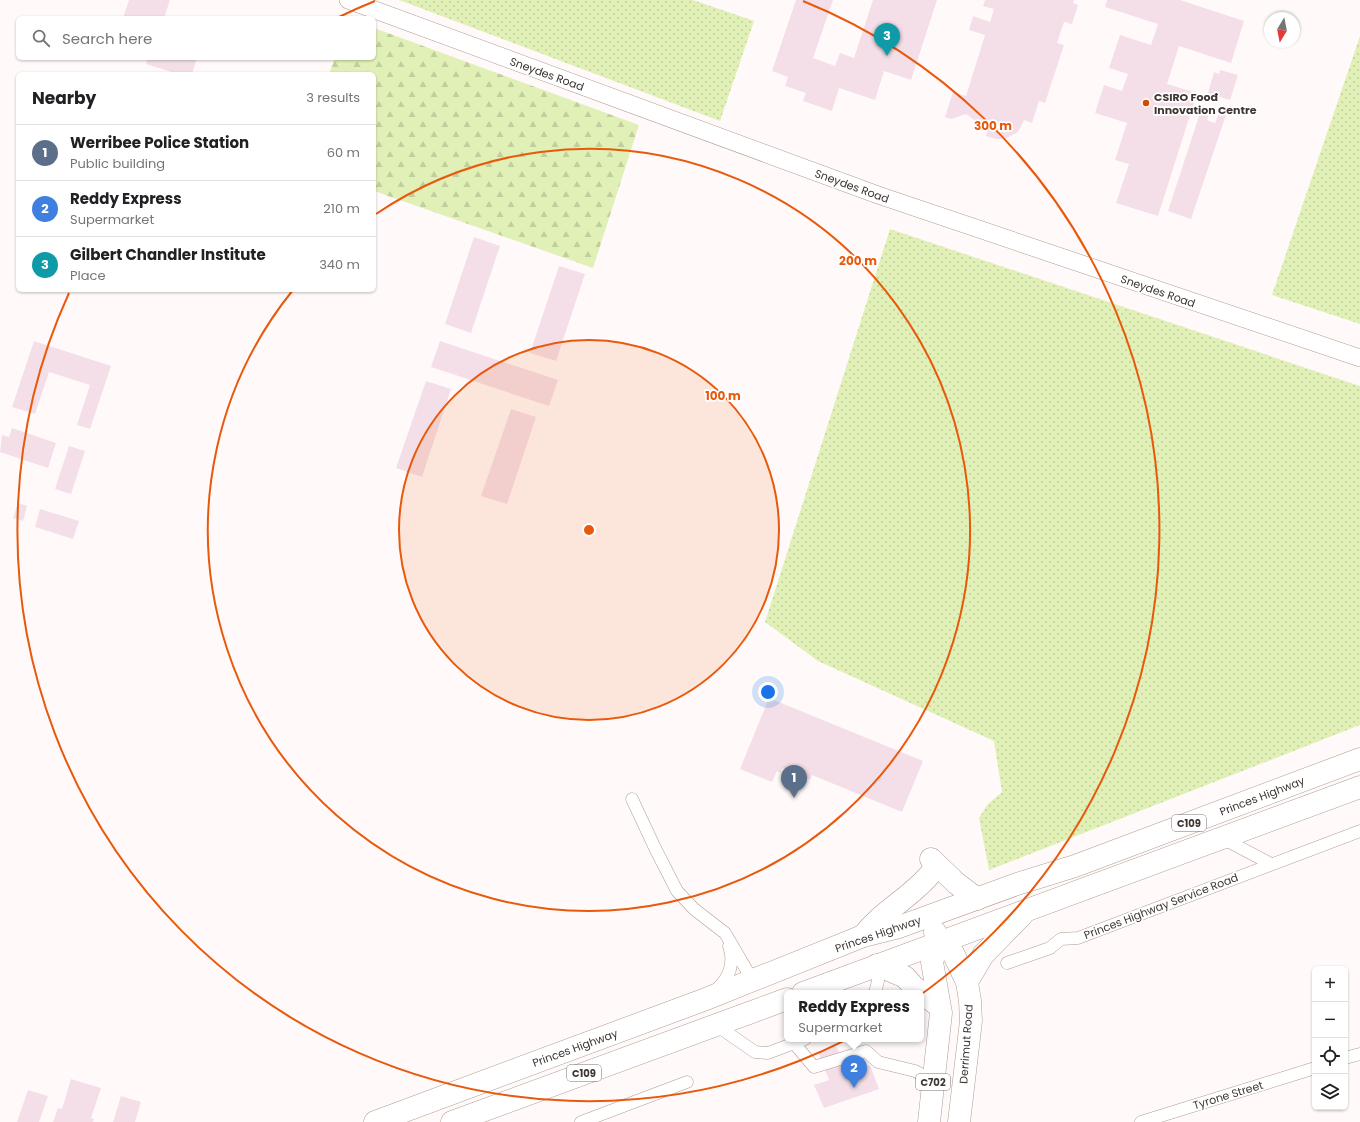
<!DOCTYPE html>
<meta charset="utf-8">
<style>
body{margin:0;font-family:Poppins,sans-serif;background:#f6f6f6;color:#202124}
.controls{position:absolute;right:12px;bottom:12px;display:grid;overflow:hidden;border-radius:6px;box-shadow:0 1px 3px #0004}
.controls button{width:36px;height:36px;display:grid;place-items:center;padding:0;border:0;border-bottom:1px solid #e0e0e0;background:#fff;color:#202124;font:20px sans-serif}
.compass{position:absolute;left:1264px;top:12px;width:36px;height:36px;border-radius:50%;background:#fff;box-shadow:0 1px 3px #0004;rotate:190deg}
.you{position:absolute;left:768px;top:692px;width:14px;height:14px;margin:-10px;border:3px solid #fff;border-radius:50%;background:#1a73e8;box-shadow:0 0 0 6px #1a73e833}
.badge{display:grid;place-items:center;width:26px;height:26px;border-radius:50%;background:#7c3aed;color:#fff;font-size:13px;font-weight:700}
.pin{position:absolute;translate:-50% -33px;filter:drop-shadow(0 1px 2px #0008)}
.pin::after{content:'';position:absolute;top:21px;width:14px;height:12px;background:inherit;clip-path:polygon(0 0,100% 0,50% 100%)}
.popup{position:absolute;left:784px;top:990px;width:140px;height:52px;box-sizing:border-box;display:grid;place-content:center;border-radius:6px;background:#fff;filter:drop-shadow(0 1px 3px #0005);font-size:13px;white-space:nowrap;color:#757577}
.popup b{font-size:15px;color:#202124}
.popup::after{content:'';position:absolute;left:50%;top:100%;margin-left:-8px;border:8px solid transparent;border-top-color:#fff}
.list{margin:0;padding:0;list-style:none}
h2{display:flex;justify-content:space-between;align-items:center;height:52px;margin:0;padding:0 16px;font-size:17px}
h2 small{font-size:13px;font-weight:400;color:#757577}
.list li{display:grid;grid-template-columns:26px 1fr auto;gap:12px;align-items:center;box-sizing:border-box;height:56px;padding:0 16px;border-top:1px solid #e0e0e0}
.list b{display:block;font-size:15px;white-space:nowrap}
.list p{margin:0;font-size:13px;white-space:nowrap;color:#757577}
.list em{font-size:13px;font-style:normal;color:#757577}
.icon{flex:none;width:22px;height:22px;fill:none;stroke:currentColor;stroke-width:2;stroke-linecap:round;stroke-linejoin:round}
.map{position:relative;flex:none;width:1360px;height:1122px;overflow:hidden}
.search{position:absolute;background:#fff;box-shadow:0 1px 3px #0004;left:16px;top:16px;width:360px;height:44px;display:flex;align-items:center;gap:10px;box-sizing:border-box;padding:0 14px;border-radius:6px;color:#757577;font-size:15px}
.panel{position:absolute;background:#fff;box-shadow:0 1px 3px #0004;left:16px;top:72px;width:360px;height:220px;border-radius:6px}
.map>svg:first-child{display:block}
.grass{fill:url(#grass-dots)}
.forest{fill:url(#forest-firs)}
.building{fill:#f4dfe8}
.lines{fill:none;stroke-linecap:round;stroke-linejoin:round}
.street-casing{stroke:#af9c93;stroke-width:13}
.secondary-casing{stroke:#af9c93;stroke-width:18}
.highway-casing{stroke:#af9c93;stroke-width:23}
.street{stroke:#fff;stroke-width:12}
.secondary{stroke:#fff;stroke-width:17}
.highway{stroke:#fff;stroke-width:22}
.ring{fill:none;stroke:#e8590c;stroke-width:2}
.poi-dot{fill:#d04c01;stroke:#fff;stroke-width:1.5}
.labels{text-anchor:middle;stroke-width:3.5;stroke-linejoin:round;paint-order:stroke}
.shield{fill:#fff;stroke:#777270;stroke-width:1}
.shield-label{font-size:10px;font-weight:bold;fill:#3d3632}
.street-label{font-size:11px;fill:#3d3632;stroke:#fff}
.poi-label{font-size:11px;font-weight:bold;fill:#3d3632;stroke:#fff;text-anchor:start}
.centre{fill:#e8590c;stroke:#fff;stroke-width:2}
.ring-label{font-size:12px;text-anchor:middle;font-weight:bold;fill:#e8590c;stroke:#fff;stroke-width:3.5;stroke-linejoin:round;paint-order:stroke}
</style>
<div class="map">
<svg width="1360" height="1122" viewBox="0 0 1360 1122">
<defs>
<pattern id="grass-dots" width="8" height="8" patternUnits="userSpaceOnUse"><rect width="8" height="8" fill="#e0f0b6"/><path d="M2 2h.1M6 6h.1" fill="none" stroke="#c1ce9d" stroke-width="1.8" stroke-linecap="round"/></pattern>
<pattern id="forest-firs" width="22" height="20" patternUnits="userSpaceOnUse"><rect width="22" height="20" fill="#e0f0b6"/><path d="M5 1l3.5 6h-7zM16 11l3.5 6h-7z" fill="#c1ce9d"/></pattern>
</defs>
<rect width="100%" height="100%" fill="#fffaf9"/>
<g class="grass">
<path d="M399,0H693L754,21L720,121Z"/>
<path d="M1360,36V324L1272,295Z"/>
<path d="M890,229L1360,386V725L989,870L979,818L987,805L1002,792L994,741L818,661L765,622Z"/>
</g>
<path class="forest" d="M374,28L639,125L593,268L374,191V74H329L335,58H374Z"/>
<g class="building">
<path d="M129,0H170L164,18H123Z"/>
<path d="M796,0H833L813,58L835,66L840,53L854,58L873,0H937L911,80L884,71L875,100L839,88L832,111L803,101L806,93L785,86L788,77L772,71Z"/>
<path d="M985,0H1074L1073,3L1078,5L1072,24L1064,22L1057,43L1064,45L1045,103L1039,101L1032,123L1024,120L1018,132L1005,139H996L986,136L988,130L966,114L951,119L945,117L953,92L966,96L985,35L969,30L973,16L990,22L994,9L983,6Z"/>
<path d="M1107,0H1180L1244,21L1231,63L1179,46L1167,84L1197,93L1158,216L1116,203L1129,164L1115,160L1127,123L1095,113L1104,85L1122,91L1128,74L1109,68L1120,35L1151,45L1158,24L1105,7Z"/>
<path d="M148,58H197L192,74H178L146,64Z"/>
<path d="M1220,70L1238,75L1230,100L1208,93L1214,72L1219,74Z"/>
<path d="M1202,107L1210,110L1207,120L1215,123L1219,113L1226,115L1191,219L1168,211Z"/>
<path d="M474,237L500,246L471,333L445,324Z"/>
<path d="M559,266L585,274L556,361L530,353Z"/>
<path d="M34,341L111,366L90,429L77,425L90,385L49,372L35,414L12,407Z"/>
<path d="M440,341L558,380L549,406L431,367Z"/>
<path d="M426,381L451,389L422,477L396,468Z"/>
<path d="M511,409L536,417L507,504L481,496Z"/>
<path d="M12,428L56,443L48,468L0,452L2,435L9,437Z"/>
<path d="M69,446L85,451L71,494L55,489Z"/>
<path d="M18,503L27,506L23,521L13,518Z"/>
<path d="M40,509L79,521L73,539L35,527Z"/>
<path d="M769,698L923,761L902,812L812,775L810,780L782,768L780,773L777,771L772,782L740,769Z"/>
<path d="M836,1046L847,1074L870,1065L879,1089L824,1108L814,1085L829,1080L818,1052Z"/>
<path d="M71,1079L101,1088L91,1118L94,1119L93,1122H53L58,1108L62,1109Z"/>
<path d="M28,1090L48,1096L39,1122H17Z"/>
<path d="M121,1096L141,1102L135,1122H113Z"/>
</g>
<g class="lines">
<g class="street-casing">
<g id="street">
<path d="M632,799L655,848L677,891L694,909L725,933L753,981"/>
<path d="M1222,838L1271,864"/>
<path d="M1007,963L1050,948L1061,939L1078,938L1360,831"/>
<path d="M716,990C729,978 735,963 729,946"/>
<path d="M875,993L878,981L877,965"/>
<path d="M716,1025L755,1052L768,1053L805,1039"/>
<path d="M794,1043L814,1067L866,1051L878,1062L915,1071L933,1081"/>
<path d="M1345,1058L1360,1054"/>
<path d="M581,1122L687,1082"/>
<path d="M1141,1122L1315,1068"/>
</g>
</g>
<g class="secondary-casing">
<path id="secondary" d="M348,0L878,195L1360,358"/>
</g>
<g class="highway-casing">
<g id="highway">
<path d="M931,859L956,883L977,899"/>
<path d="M863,936C882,911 912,897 932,872"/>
<path d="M938,943L953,953L967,982L970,1001L971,1021L959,1122"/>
<path d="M877,965L905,977L914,987L939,1006"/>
<path d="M967,982L983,955L1022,915"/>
<path d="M803,993L1360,787"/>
<path d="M375,1122L706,999L863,936L899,927L1017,884L1075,866L1360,759"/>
<path d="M452,1122L787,999"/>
<path d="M929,1122L941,1013L932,962L938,943L935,932"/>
</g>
</g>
<use href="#street" class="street"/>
<use href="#secondary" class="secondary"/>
<use href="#highway" class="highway"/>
</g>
<circle cx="589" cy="530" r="190" fill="#e8590c" fill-opacity=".12"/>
<g class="ring">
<circle cx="589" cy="530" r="190"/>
<path d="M376 214A381 381 0 1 1 293 290"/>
<path d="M339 17A571 571 0 0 1 375 1M803 1A571 571 0 1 1 69 293"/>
</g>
<circle class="poi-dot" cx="1146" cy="103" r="4"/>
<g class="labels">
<g class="shield">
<rect x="1172" y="815" width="34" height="16" rx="3"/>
<rect x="567" y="1065" width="34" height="16" rx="3"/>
<rect x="916" y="1074" width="34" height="16" rx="3"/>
</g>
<g class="shield-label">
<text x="1189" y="827">C109</text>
<text x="584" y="1077">C109</text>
<text x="933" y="1086">C702</text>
</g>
<g class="street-label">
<text transform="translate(547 74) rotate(20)" y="4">Sneydes Road</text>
<text transform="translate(852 186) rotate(20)" y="4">Sneydes Road</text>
<text transform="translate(1158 291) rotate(19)" y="4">Sneydes Road</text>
<text transform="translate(1262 796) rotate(-21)" y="4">Princes Highway</text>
<text transform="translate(1161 906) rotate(-21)" y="4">Princes Highway Service Road</text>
<text transform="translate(878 934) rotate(-19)" y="4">Princes Highway</text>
<text transform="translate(966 1044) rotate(-86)" y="4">Derrimut Road</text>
<text transform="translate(575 1048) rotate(-20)" y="4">Princes Highway</text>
<text transform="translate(1228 1095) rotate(-17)" y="4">Tyrone Street</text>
</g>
<g class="poi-label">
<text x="1154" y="101">CSIRO Foođ<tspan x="1154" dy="13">Innovation Centre</tspan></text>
</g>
</g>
<circle cx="589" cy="530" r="6" class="centre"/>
<g class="ring-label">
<text x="993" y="130">300 m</text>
<text x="858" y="265">200 m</text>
<text x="723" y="400">100 m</text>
</g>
</svg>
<div class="controls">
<button>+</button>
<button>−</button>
<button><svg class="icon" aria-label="locate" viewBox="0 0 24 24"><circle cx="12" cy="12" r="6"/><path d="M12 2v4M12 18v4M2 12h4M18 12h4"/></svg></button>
<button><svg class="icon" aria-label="layers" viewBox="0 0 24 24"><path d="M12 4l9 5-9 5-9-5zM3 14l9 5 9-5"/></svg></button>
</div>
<svg class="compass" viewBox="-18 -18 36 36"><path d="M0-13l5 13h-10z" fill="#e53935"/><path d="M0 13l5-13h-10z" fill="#757577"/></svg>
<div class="you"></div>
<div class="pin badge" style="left:794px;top:798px;background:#5c6f8a">1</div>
<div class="pin badge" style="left:854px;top:1088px;background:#3f7fe0">2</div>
<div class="popup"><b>Reddy Express</b>Supermarket</div>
<div class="pin badge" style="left:887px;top:56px;background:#0f9aa8">3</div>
<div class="search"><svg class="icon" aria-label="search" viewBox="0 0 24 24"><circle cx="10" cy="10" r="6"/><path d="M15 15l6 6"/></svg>Search here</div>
<section class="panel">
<h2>Nearby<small>3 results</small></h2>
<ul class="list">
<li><span class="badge" style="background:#5c6f8a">1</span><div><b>Werribee Police Station</b><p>Public building</p></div><em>60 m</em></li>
<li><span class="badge" style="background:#3f7fe0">2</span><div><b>Reddy Express</b><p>Supermarket</p></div><em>210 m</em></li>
<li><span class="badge" style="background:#0f9aa8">3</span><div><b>Gilbert Chandler Institute</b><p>Place</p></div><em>340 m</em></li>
</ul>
</section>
</div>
